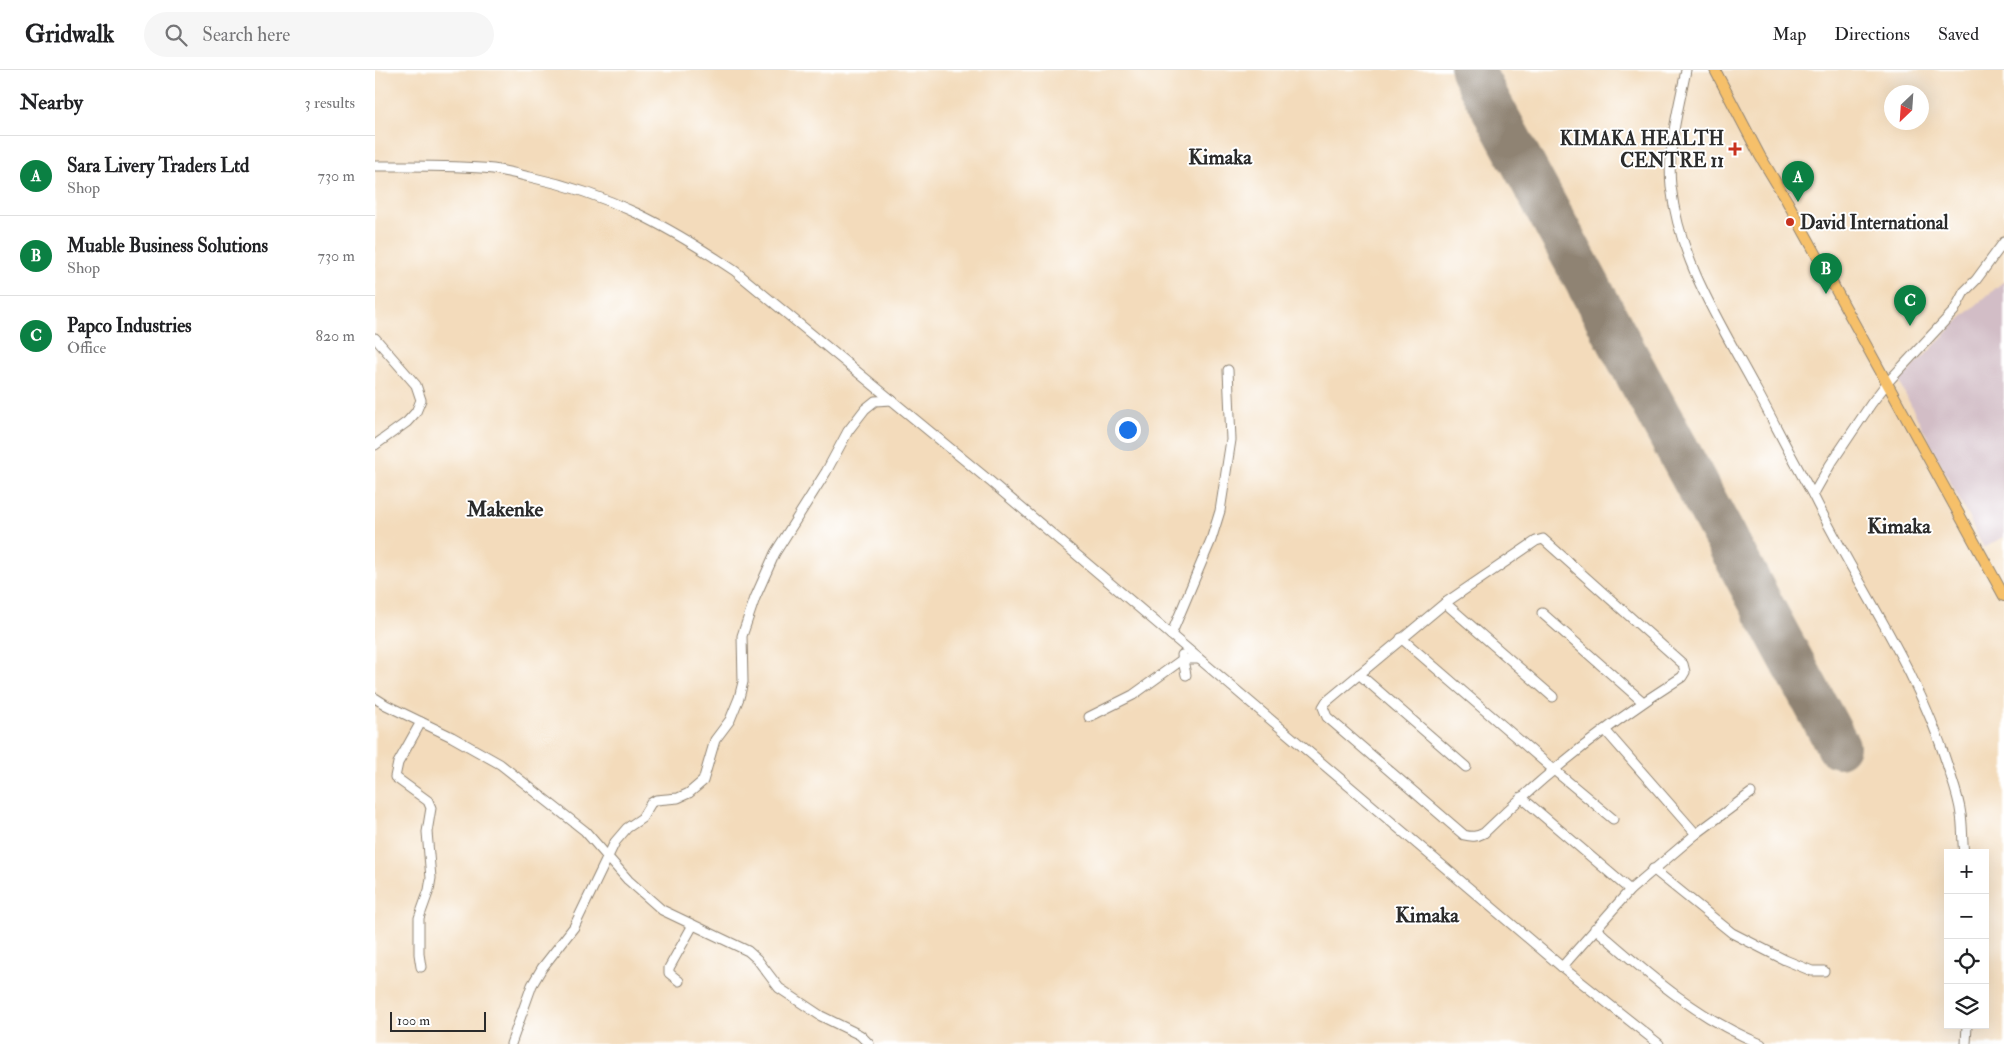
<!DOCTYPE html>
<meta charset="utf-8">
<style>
body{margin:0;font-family:"IM FELL Double Pica",serif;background:#f6f6f6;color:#202124}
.controls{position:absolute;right:15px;bottom:15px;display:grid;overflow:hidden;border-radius:0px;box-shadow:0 5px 20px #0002}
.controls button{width:45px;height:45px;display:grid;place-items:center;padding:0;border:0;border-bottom:1px solid #e0e0e0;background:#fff;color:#202124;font:25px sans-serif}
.compass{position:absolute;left:1509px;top:15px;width:45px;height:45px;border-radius:50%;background:#fff;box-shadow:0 5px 20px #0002;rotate:205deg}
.scale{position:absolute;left:15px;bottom:12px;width:96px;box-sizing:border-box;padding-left:5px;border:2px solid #2b2b2b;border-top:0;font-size:14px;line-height:18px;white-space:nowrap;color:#2b2b2b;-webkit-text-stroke:4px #fff;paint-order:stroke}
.you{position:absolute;left:752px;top:359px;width:18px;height:18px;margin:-12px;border:4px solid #fff;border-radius:50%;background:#1a73e8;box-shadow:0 0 0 8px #1a73e833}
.badge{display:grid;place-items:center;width:32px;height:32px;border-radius:50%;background:#0b8043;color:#fff;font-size:16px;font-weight:700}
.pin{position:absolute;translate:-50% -41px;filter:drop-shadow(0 1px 2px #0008)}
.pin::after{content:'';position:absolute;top:26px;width:18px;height:15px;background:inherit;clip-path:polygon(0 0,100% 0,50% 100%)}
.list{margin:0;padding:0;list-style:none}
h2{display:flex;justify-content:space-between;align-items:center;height:65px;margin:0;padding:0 20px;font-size:21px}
h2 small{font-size:16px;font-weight:400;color:#757577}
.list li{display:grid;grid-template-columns:32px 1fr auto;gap:15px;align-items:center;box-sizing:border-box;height:80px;padding:0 20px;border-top:1px solid #e0e0e0}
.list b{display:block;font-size:19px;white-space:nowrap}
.list p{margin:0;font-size:16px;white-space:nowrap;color:#757577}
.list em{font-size:16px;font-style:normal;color:#757577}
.icon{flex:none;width:28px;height:28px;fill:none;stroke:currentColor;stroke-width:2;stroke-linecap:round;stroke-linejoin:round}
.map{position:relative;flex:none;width:1629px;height:974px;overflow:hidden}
header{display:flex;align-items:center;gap:30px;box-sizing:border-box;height:70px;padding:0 25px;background:#fff;border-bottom:1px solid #e0e0e0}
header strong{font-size:24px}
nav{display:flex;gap:28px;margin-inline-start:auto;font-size:18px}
.search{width:350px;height:45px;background:#f6f6f6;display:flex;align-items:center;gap:12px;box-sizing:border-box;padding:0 18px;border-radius:28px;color:#757577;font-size:19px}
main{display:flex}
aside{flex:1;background:#fff}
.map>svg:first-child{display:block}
.industrial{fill:#d2bdc6}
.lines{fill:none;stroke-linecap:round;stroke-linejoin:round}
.runway{stroke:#8f8373;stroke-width:44}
.minor-casing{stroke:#8f8373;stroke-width:11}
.major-casing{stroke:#8f8373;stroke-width:12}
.minor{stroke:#fff;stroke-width:9}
.major{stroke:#f6c06b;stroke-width:10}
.poi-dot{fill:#c8321e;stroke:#fff;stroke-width:2}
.labels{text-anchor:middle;stroke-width:4;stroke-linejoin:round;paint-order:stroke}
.poi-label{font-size:19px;font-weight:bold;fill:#2b2b2b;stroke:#fff;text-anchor:end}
.quarter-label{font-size:21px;font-weight:bold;fill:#2b2b2b;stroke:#fff}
</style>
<header>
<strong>Gridwalk</strong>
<div class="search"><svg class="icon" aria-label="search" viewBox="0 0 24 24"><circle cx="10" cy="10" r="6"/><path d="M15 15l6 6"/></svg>Search here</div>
<nav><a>Map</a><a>Directions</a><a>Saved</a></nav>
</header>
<main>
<aside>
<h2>Nearby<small>3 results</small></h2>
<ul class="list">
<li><span class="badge">A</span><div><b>Sara Livery Traders Ltd</b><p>Shop</p></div><em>730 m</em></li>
<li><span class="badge">B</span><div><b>Muable Business Solutions</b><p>Shop</p></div><em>730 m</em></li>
<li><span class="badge">C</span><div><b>Papco Industries</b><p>Office</p></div><em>820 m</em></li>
</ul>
</aside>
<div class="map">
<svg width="1629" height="974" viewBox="0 0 1629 974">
<rect width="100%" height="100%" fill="#fff"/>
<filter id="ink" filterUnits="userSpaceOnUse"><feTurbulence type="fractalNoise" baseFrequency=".02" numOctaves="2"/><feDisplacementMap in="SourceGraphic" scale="10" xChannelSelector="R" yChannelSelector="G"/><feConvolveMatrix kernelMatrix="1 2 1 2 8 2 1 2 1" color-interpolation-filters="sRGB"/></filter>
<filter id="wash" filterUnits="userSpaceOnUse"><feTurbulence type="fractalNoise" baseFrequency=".0096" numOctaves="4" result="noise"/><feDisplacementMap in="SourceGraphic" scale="20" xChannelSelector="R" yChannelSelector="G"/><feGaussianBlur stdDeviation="1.12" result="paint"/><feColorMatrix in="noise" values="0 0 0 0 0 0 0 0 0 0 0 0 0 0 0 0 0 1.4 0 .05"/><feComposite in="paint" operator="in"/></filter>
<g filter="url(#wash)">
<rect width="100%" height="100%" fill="#f3dbbb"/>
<path class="industrial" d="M1629,211V467L1609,478L1524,312L1584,250Z"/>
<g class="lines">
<path class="runway" d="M1097,0L1463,676"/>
</g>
</g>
<g filter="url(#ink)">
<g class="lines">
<g class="minor-casing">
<g id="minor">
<path d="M1311,0C1304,37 1292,78 1296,116C1304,191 1347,256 1382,321C1401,356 1418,391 1438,425"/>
<path d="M0,96C39,96 78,95 118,99C130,101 142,104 155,107C235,124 293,156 360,201L616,412L1187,897L1284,974"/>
<path d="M0,268L41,315L46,330L41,342L32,352L0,375"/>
<path d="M1168,469L1308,594L1310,602L1307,607C1236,652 1169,704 1109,763C1101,767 1097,767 1089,765L952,647L948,637L951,632L1070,533L1161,471Z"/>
<path d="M1070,533L1178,627"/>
<path d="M1167,543L1268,632"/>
<path d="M796,565L836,470L845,441L856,370L853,300"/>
<path d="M1026,568L1179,700L1238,749"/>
<path d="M807,585L811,605"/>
<path d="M984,604L1091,697"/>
<path d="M0,628L11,635L77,667L125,694L210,761L253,810L287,840L373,881L382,889L404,918L446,946L485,965L494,974"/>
<path d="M714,647L758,625L808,589H824"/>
<path d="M46,652L23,693L20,707L53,731L56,738L52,762L56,808L54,820L44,848V884L46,897"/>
<path d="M1230,660L1321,764"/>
<path d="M1146,727L1255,820"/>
<path d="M1589,783C1587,770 1588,757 1586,745C1584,727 1577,710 1572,694C1542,597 1482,515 1438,425L1455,395L1496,334L1512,313L1579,241L1589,222L1601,210L1629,172"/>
<path d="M1278,799L1357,863L1410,890L1437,901H1449"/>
<path d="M1220,858C1273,904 1320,947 1386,974"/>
<path d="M1187,897L1255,820L1321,764L1376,723"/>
<path d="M304,911L294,903V898L318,855"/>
<path d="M136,974L157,915L167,898L199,857L240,772L252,758L267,748L276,733L281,730L303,728L314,723L328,711L340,670L355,650L364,628L368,612L367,566L380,528L400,483L451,402L473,361L490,339L500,331L517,330"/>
<path d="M1591,974L1592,955"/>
</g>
</g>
<g class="major-casing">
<path id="major" d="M1340,0L1385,86L1412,131L1629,526"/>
</g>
<use href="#minor" class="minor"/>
<use href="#major" class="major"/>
</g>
</g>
<g class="poi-dot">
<path d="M1357.5 71.5h5v5h5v5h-5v5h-5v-5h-5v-5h5z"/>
<circle cx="1415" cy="152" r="5"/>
</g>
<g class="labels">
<g class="poi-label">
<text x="1349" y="75">KIMAKA HEALTH<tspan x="1349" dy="22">CENTRE 11</tspan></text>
<text x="1425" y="159" text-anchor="start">David International</text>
</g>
<g class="quarter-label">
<text x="845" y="94">Kimaka</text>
<text x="130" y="446">Makenke</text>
<text x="1524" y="463">Kimaka</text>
<text x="1052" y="852">Kimaka</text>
</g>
</g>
</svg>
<div class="controls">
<button>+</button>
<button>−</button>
<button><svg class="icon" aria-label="locate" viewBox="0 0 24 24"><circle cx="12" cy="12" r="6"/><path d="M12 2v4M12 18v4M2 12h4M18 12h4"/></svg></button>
<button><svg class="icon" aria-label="layers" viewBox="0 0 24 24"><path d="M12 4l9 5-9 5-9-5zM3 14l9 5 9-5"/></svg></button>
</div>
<svg class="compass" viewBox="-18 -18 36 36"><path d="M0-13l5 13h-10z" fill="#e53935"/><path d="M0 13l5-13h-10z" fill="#757577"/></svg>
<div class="scale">100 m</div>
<div class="you"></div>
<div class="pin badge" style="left:1423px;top:132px">A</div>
<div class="pin badge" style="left:1451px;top:224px">B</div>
<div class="pin badge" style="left:1535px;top:256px">C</div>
</div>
</main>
